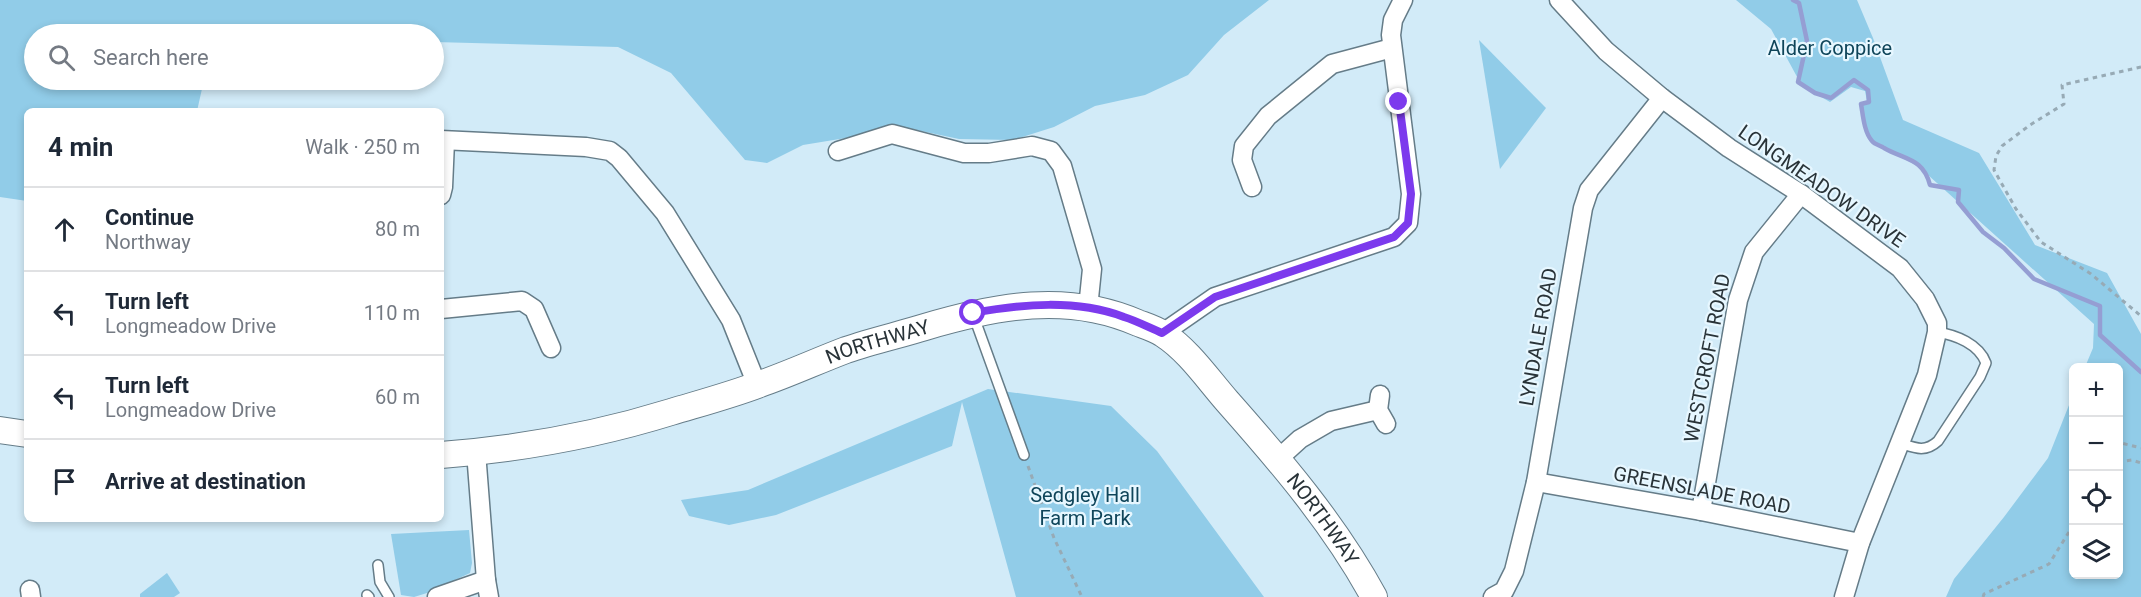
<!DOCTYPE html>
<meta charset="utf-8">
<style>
body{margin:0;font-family:Roboto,sans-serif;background:#f2f2f3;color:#1f2937}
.controls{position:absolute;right:18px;bottom:18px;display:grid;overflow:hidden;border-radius:9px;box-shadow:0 3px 9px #0003}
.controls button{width:54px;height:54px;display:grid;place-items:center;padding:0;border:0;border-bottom:2px solid #e0e1e3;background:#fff;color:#1f2937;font:30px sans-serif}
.stop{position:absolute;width:18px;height:18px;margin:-14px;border:4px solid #7c3aed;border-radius:50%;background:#fff}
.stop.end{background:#7c3aed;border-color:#fff;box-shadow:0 2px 6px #0008}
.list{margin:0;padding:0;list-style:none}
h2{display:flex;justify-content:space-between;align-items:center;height:78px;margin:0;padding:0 24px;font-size:26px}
h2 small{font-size:20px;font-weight:400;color:#747a83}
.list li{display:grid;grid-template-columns:39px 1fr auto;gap:18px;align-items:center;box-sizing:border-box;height:84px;padding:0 24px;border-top:2px solid #e0e1e3}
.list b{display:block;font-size:22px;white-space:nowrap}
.list p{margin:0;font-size:20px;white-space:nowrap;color:#747a83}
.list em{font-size:20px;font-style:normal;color:#747a83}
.icon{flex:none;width:33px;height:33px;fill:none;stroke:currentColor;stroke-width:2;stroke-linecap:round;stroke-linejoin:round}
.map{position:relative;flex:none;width:2141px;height:597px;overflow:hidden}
.search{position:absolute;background:#fff;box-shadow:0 3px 9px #0003;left:24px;top:24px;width:420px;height:66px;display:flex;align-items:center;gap:15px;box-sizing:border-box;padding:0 21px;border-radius:33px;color:#747a83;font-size:22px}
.panel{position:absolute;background:#fff;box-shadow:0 3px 9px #0003;left:24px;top:108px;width:420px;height:414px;border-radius:9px}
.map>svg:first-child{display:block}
.green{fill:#91cce8}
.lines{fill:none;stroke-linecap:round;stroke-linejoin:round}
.stream{stroke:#959ed3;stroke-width:4.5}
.lane-casing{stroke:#657c88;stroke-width:12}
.street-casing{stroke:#657c88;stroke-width:21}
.secondary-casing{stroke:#657c88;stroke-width:28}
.path{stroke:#97aab5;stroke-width:3;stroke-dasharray:4.5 4.5;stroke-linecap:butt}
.lane{stroke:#fff;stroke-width:9}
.street{stroke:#fff;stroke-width:18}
.secondary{stroke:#fff;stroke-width:26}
.route{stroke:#7c3aed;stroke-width:8}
.labels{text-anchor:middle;stroke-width:4.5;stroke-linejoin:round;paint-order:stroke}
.park-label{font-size:20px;fill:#0f455a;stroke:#e7f7ff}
.street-label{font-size:20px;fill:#293338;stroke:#e7f7ff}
</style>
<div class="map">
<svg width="2141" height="597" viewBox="0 0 2141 597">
<rect width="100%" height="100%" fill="#d2ebf8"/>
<g class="green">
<path d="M0,0H1269L1224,35L1188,75L1145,95L1095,106L1054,127L1013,140L959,139L907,128L803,145L767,163L745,160L671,73L618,47L434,42V34H34V80H204L197,111H27V201L0,197Z"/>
<path d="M1736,0H1857L1873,38L1903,120L1979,153L2035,245L2107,273L2141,334V597H1946L1954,579L2004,517L2048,458L2073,395L2074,574H2118V368L2085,367L2093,348L2094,324L1918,166L1871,142L1859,104L1867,101L1865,91L1851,87L1830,102L1802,86L1771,29Z"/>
<path d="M1479,40L1546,108L1500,169Z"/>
<path d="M988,389L1111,406L1157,451L1264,597H1016L962,402L952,446L776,515L729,525L689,516L681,500L748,490Z"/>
<path d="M469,530L472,563L470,573L427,593L414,597L401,595L391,534Z"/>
<path d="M167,573L180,593L174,597H140V594Z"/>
</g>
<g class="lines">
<path class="stream" d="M1793,0L1799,3L1807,41L1798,82L1815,93L1831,98L1854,80L1868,90L1869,102L1861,104C1863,115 1864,132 1872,141C1874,144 1881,146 1884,148C1905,160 1923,158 1930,185L1959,190L1958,202L1983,232L2004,248L2034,279L2100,306V335L2141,372"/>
<g class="lane-casing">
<g id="lane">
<path d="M974,317L1024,455"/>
<path d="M1900,443C1915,448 1925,453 1938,441L1980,377L1986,363C1979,344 1956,335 1937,332"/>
<path d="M378,565L380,582L389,597"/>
<path d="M367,595L369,597"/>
</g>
</g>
<g class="street-casing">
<g id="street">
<path d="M1559,0L1606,51L1662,98L1729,148L1801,194L1900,268L1925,299L1937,323V332L1927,375L1860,543L1844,597"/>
<path d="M441,140L586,147L610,151L619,158L665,213L731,320L757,385"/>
<path d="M838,151L892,134L964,153H989L1032,146L1051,151L1062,166L1092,269L1088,308"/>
<path d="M1252,187L1242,160L1244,146L1268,116L1332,64L1392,48"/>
<path d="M441,195L443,187L445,141"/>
<path d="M441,309L522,301L534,309L551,348"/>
<path d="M1163,333L1215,297L1394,237L1408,223L1411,194L1391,35L1393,20L1403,0"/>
<path d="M1380,395L1378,410L1386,424"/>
<path d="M476,452L486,580L489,597"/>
<path d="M1278,459L1300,439L1331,421L1378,410"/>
<path d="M1536,482L1701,511L1860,543"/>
<path d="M1701,511L1738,300L1754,252L1801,194"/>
<path d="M30,590L31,597"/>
<path d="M437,597L486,580"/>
<path d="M1493,597L1504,591L1514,571L1536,482L1583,208L1589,190L1662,98"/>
</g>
</g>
<g class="secondary-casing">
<g id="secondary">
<path d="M0,430L27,434"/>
<path id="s1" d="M441,455C519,449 597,435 671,412C701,403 731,395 760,384C789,374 817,361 846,350C872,341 899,335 925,327C996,306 1067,292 1138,323C1146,326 1156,329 1163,334C1188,350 1207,378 1227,401C1281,462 1335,525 1374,597"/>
</g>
</g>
<g class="path">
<path d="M2141,67L2062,85L2064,104L2030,125L2002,146L1996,156L1994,170L2016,209L2041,242L2091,274L2141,316"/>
<path d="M2118,449L2121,443L2141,448"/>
<path d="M2118,462L2132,460L2141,463"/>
<path d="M1028,466L1054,538L1082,597"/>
<path d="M1983,597L1984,594L2049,564L2074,524"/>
</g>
<use href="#lane" class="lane"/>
<use href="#street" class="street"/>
<use href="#secondary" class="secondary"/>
</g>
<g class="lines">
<path class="route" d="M973,313C1022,304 1076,299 1124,317C1137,321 1150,328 1162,333L1215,297L1394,237L1408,223L1411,194L1399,102"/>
</g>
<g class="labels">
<g class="park-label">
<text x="1830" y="55">Alder Coppice</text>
<text x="1085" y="502">Sedgley Hall<tspan x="1085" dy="23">Farm Park</tspan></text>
</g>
<g class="street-label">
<text transform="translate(1822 186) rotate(35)" y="7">LONGMEADOW DRIVE</text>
<text transform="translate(1538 337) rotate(-80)" y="7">LYNDALE ROAD</text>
<text dy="7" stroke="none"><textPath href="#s1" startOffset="453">NORTHWAY</textPath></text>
<text transform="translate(1707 358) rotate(-79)" y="7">WESTCROFT ROAD</text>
<text transform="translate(1702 490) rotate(11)" y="7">GREENSLADE ROAD</text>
<text dy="7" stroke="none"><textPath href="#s1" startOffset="993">NORTHWAY</textPath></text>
</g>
</g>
</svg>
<div class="controls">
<button>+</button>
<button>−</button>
<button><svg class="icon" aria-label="locate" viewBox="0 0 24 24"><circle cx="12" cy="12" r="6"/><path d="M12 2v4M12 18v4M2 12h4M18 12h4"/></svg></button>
<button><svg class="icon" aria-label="layers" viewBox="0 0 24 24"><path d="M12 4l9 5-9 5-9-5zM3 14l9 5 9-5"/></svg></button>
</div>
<div class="stop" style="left:973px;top:313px"></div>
<div class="stop end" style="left:1399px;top:102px"></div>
<div class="search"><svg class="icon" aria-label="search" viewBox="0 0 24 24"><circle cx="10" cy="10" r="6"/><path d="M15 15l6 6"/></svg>Search here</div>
<section class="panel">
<h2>4 min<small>Walk · 250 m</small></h2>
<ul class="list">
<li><svg class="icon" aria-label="ahead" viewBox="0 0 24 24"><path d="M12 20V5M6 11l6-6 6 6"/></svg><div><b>Continue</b><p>Northway</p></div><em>80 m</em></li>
<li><svg class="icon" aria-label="left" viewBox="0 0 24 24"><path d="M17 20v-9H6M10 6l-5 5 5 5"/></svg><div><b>Turn left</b><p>Longmeadow Drive</p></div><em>110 m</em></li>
<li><svg class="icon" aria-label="left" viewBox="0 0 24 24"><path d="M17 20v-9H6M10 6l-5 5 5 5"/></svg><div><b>Turn left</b><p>Longmeadow Drive</p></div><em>60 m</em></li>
<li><svg class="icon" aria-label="arrive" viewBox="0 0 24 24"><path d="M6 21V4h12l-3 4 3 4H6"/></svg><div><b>Arrive at destination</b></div></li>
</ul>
</section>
</div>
